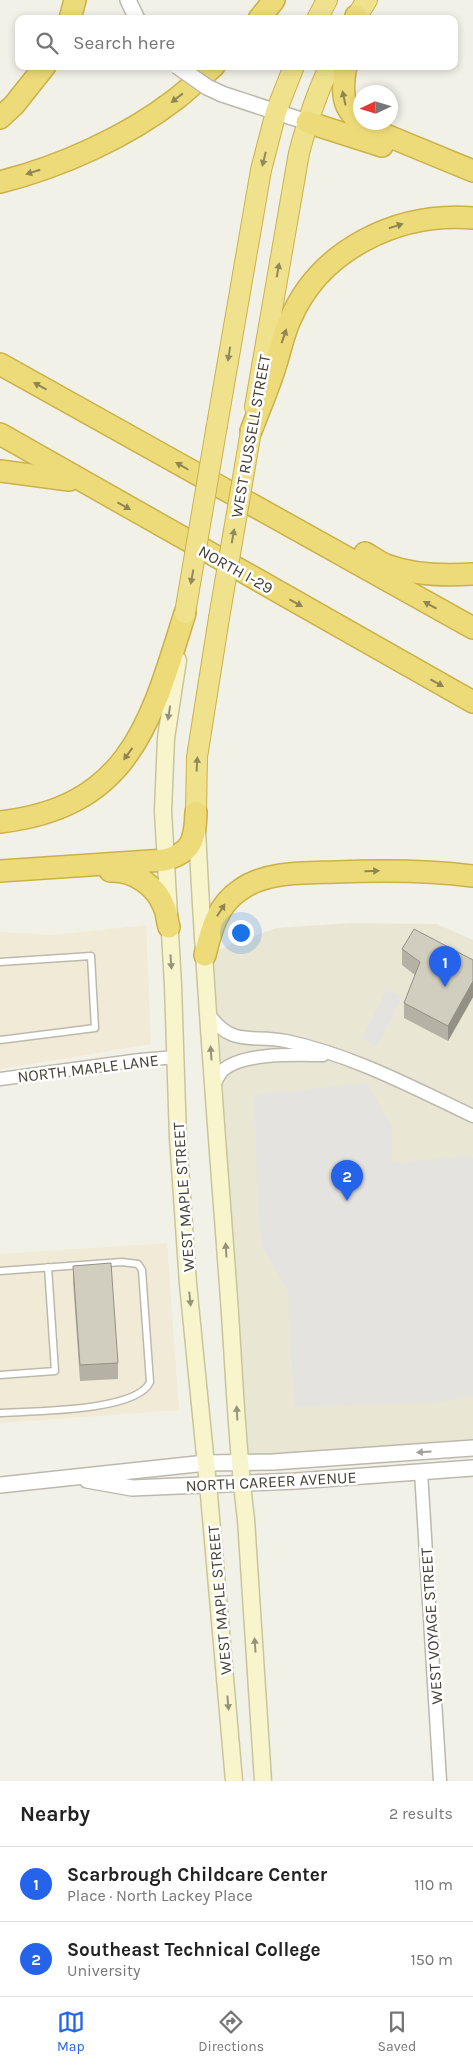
<!DOCTYPE html>
<meta charset="utf-8">
<style>
body{margin:0;font-family:Karla,sans-serif;background:#f6f6f6;color:#222}
.compass{position:absolute;left:353px;top:85px;width:45px;height:45px;border-radius:50%;background:#fff;box-shadow:0 2px 8px #0003;rotate:266deg}
.you{position:absolute;left:240px;top:932px;width:18px;height:18px;margin:-12px;border:4px solid #fff;border-radius:50%;background:#1a73e8;box-shadow:0 0 0 8px #1a73e833}
.badge{display:grid;place-items:center;width:32px;height:32px;border-radius:50%;background:#2563eb;color:#fff;font-size:16px;font-weight:700}
.pin{position:absolute;translate:-50% -41px;filter:drop-shadow(0 1px 2px #0008)}
.pin::after{content:'';position:absolute;top:26px;width:18px;height:15px;background:inherit;clip-path:polygon(0 0,100% 0,50% 100%)}
.list{margin:0;padding:0;list-style:none}
h2{display:flex;justify-content:space-between;align-items:center;height:65px;margin:0;padding:0 20px;font-size:21px}
h2 small{font-size:16px;font-weight:400;color:#767676}
.list li{display:grid;grid-template-columns:32px 1fr auto;gap:15px;align-items:center;box-sizing:border-box;height:75px;padding:0 20px;border-top:1px solid #e0e0e0}
.list b{display:block;font-size:19px;white-space:nowrap}
.list p{margin:0;font-size:16px;white-space:nowrap;color:#767676}
.list em{font-size:16px;font-style:normal;color:#767676}
.icon{flex:none;width:28px;height:28px;fill:none;stroke:currentColor;stroke-width:2;stroke-linecap:round;stroke-linejoin:round}
.map{position:relative;flex:none;width:473px;height:1781px;overflow:hidden}
.search{position:absolute;background:#fff;box-shadow:0 2px 8px #0003;left:15px;right:15px;top:15px;height:55px;display:flex;align-items:center;gap:12px;box-sizing:border-box;padding:0 18px;border-radius:10px;color:#767676;font-size:19px}
.sheet{height:215px;background:#fff}
nav{display:flex;justify-content:space-around;align-items:center;box-sizing:border-box;height:70px;border-top:1px solid #e0e0e0;background:#fff;font-size:14px;color:#767676}
nav a{display:grid;justify-items:center;gap:2px}
nav .on{color:#2563eb}
.map>svg:first-child{display:block}
.commercial{fill:#f1ead6}
.education{fill:#e9e7d4}
.parking{fill:#e4e3df}
.lines{fill:none;stroke-linecap:round;stroke-linejoin:round}
.service-casing{stroke:#bcb9ac;stroke-width:9}
.minor-casing{stroke:#bcb9ac;stroke-width:15}
.tertiary-casing{stroke:#bcb9ac;stroke-width:18}
.secondary-casing{stroke:#c9c59b;stroke-width:19}
.trunk-casing{stroke:#cbb149;stroke-width:22}
.motorway-casing{stroke:#cbb149;stroke-width:24}
.service{stroke:#fff;stroke-width:6}
.minor{stroke:#fff;stroke-width:12}
.tertiary{stroke:#fff;stroke-width:15}
.secondary{stroke:#f8f5cc;stroke-width:16}
.trunk{stroke:#f0e28c;stroke-width:20}
.motorway{stroke:#edda78;stroke-width:21}
.tertiary-bridge-casing{stroke:#bcb9ac;stroke-width:18;stroke-linecap:butt}
.trunk-bridge-casing{stroke:#cbb149;stroke-width:22;stroke-linecap:butt}
.tertiary-bridge{stroke:#fff;stroke-width:15}
.trunk-bridge{stroke:#f0e28c;stroke-width:20}
.wall{fill:#b5b1a4}
.shaded-wall{fill:#939086}
.building{fill:#d2cebf;stroke:#939086}
.oneway{fill:#908654}
.oneway2{fill:#918a5d}
.oneway3{fill:#95937a}
.oneway4{fill:#a2a09b}
.labels{text-anchor:middle;stroke-width:5;stroke-linejoin:round;paint-order:stroke}
.street-label{font-size:16px;fill:#444237;stroke:#fff}
</style>
<div class="map">
<svg width="473" height="1781" viewBox="0 0 473 1781">
<rect width="100%" height="100%" fill="#f2f1e8"/>
<g class="commercial">
<path d="M146,925L151,1044L0,1069V932L53,935Z"/>
<path d="M167,1243L179,1410L0,1423V1254Z"/>
</g>
<path class="education" d="M351,923L437,924L473,940V1446L240,1461L205,955L276,928Z"/>
<g class="parking">
<path d="M386,990L402,997L377,1047L362,1039Z"/>
<path d="M367,1083L392,1127V1163L465,1156L473,1159V1396L432,1403L294,1407L288,1291L261,1244L253,1095Z"/>
</g>
<g class="lines">
<g class="service-casing">
<g id="service">
<path d="M0,962L91,956L95,1028L0,1040"/>
<path d="M0,1271L122,1262L138,1264L142,1270L150,1382C137,1412 30,1411 0,1413"/>
<path d="M0,1375L55,1371L48,1267"/>
</g>
</g>
<g class="minor-casing">
<g id="minor">
<path d="M208,1013C232,1048 251,1034 286,1041C352,1055 412,1087 473,1116"/>
<path d="M0,1079L140,1060L176,1057"/>
<path d="M213,1087C216,1081 219,1074 223,1070C244,1052 297,1055 323,1055"/>
<path d="M421,1472L440,1781"/>
</g>
</g>
<g class="tertiary-casing">
<g id="tertiary">
<path d="M128,0L137,19"/>
<path d="M222,94L307,122"/>
<path d="M87,1480L132,1488L296,1481L473,1468"/>
<path d="M0,1485L206,1463L273,1462L473,1448"/>
</g>
</g>
<g class="secondary-casing">
<g id="secondary">
<path d="M178,660L166,738L163,811L173,985L178,1138L188,1284L209,1495L234,1781"/>
<path d="M197,829C204,982 217,1134 228,1286C234,1363 236,1442 246,1519L263,1781"/>
</g>
</g>
<g class="trunk-casing">
<g id="trunk">
<path d="M317,19L327,0"/>
<path d="M355,19L367,0"/>
<path d="M255,407L299,153C307,123 316,94 330,66"/>
<path d="M217,425L261,170L276,112L294,66"/>
<path d="M196,812L197,757L219,618"/>
</g>
</g>
<g class="motorway-casing">
<g id="motorway">
<path d="M70,19L75,0"/>
<path d="M259,19L274,0"/>
<path d="M356,19V16"/>
<path d="M346,66C340,97 343,113 371,129L473,171"/>
<path d="M0,118L14,105L45,66"/>
<path d="M307,122L382,146"/>
<path d="M0,182C60,167 127,137 176,99C189,89 201,77 214,66"/>
<path d="M0,364L473,628"/>
<path d="M251,431C259,410 268,389 275,367C280,352 283,335 290,320C320,249 398,212 473,218"/>
<path d="M0,434L473,702"/>
<path d="M0,471L69,480"/>
<path d="M365,553C372,557 379,562 386,565C413,575 444,576 473,574"/>
<path d="M0,822C131,807 151,721 185,613"/>
<path d="M0,871L165,860C193,852 195,839 196,812"/>
<path d="M110,871C133,870 156,885 164,907C167,913 167,921 169,927"/>
<path d="M205,955C211,931 217,905 240,890C266,871 305,873 336,872C382,870 427,870 473,876"/>
</g>
</g>
<use href="#service" class="service"/>
<use href="#minor" class="minor"/>
<use href="#tertiary" class="tertiary"/>
<use href="#secondary" class="secondary"/>
<use href="#trunk" class="trunk"/>
<use href="#motorway" class="motorway"/>
<g class="tertiary-bridge-casing">
<path id="tertiary-bridge" d="M177,66L207,87L222,94"/>
</g>
<g class="trunk-bridge-casing">
<g id="trunk-bridge">
<path d="M185,613L217,425"/>
<path d="M219,618L251,431"/>
</g>
</g>
<use href="#tertiary-bridge" class="tertiary-bridge"/>
<use href="#trunk-bridge" class="trunk-bridge"/>
</g>
<g class="wall">
<path d="M402,949L473,960V997L448,1041L404,1018V1003L415,975L402,965Z"/>
<path d="M73,1266L118,1363V1379L80,1381L73,1282Z"/>
</g>
<path class="shaded-wall" d="M473,981V997L448,1041V1026Z"/>
<g class="building">
<path d="M414,929L473,960V981L448,1026L404,1003L420,962L402,949Z"/>
<path d="M111,1263L118,1363L80,1365L73,1266Z"/>
</g>
<defs><path id="oneway-solid" d="M-6-.8H1V-3.2L6.5 0L1 3.2V.8H-6Z" transform="scale(1.25)"/></defs>
<g class="oneway">
<use href="#oneway-solid" transform="translate(177 98) rotate(142)"/>
<use href="#oneway-solid" transform="translate(344 98) rotate(-102)"/>
<use href="#oneway-solid" transform="translate(33 172) rotate(163)"/>
<use href="#oneway-solid" transform="translate(396 226) rotate(-18)"/>
<use href="#oneway-solid" transform="translate(284 336) rotate(-71)"/>
<use href="#oneway-solid" transform="translate(40 386) rotate(-151)"/>
<use href="#oneway-solid" transform="translate(182 466) rotate(-150)"/>
<use href="#oneway-solid" transform="translate(124 506) rotate(29)"/>
<use href="#oneway-solid" transform="translate(296 603) rotate(29)"/>
<use href="#oneway-solid" transform="translate(430 605) rotate(-151)"/>
<use href="#oneway-solid" transform="translate(437 683) rotate(29)"/>
<use href="#oneway-solid" transform="translate(128 754) rotate(126)"/>
<use href="#oneway-solid" transform="translate(372 871) rotate(-2)"/>
<use href="#oneway-solid" transform="translate(221 910) rotate(-57)"/>
</g>
<g class="oneway2">
<use href="#oneway-solid" transform="translate(264 159) rotate(104)"/>
<use href="#oneway-solid" transform="translate(278 270) rotate(-80)"/>
<use href="#oneway-solid" transform="translate(229 354) rotate(99)"/>
<use href="#oneway-solid" transform="translate(233 536) rotate(-80)"/>
<use href="#oneway-solid" transform="translate(192 577) rotate(100)"/>
<use href="#oneway-solid" transform="translate(197 764) rotate(-87)"/>
</g>
<g class="oneway3">
<use href="#oneway-solid" transform="translate(169 713) rotate(99)"/>
<use href="#oneway-solid" transform="translate(171 962) rotate(86)"/>
<use href="#oneway-solid" transform="translate(211 1053) rotate(-94)"/>
<use href="#oneway-solid" transform="translate(226 1250) rotate(-94)"/>
<use href="#oneway-solid" transform="translate(190 1299) rotate(84)"/>
<use href="#oneway-solid" transform="translate(237 1413) rotate(-93)"/>
<use href="#oneway-solid" transform="translate(255 1645) rotate(-94)"/>
<use href="#oneway-solid" transform="translate(228 1703) rotate(85)"/>
</g>
<use class="oneway4" href="#oneway-solid" transform="translate(424 1452) rotate(176)"/>
<g class="labels">
<g class="street-label">
<text transform="translate(250 436) rotate(-80)" y="6">WEST RUSSELL STREET</text>
<text transform="translate(236 569) rotate(29)" y="6">NORTH I-29</text>
<text transform="translate(88 1068) rotate(-7)" y="6">NORTH MAPLE LANE</text>
<text transform="translate(183 1197) rotate(-94)" y="6">WEST MAPLE STREET</text>
<text transform="translate(271 1481) rotate(-3)" y="6">NORTH CAREER AVENUE</text>
<text transform="translate(219 1600) rotate(-95)" y="6">WEST MAPLE STREET</text>
<text transform="translate(431 1626) rotate(-94)" y="6">WEST VOYAGE STREET</text>
</g>
</g>
</svg>
<svg class="compass" viewBox="-18 -18 36 36"><path d="M0-13l5 13h-10z" fill="#e53935"/><path d="M0 13l5-13h-10z" fill="#767676"/></svg>
<div class="you"></div>
<div class="pin badge" style="left:445px;top:987px">1</div>
<div class="pin badge" style="left:347px;top:1201px">2</div>
<div class="search"><svg class="icon" aria-label="search" viewBox="0 0 24 24"><circle cx="10" cy="10" r="6"/><path d="M15 15l6 6"/></svg>Search here</div>
</div>
<section class="sheet">
<h2>Nearby<small>2 results</small></h2>
<ul class="list">
<li><span class="badge">1</span><div><b>Scarbrough Childcare Center</b><p>Place · North Lackey Place</p></div><em>110 m</em></li>
<li><span class="badge">2</span><div><b>Southeast Technical College</b><p>University</p></div><em>150 m</em></li>
</ul>
</section>
<nav>
<a class="on"><svg class="icon" aria-label="map" viewBox="0 0 24 24"><path d="M3 6l6-2 6 2 6-2v14l-6 2-6-2-6 2zM9 4v14M15 6v14"/></svg>Map</a>
<a><svg class="icon" aria-label="directions" viewBox="0 0 24 24"><path d="M12 3l9 9-9 9-9-9zM9 14v-3h6M13 9l2 2-2 2"/></svg>Directions</a>
<a><svg class="icon" aria-label="saved" viewBox="0 0 24 24"><path d="M7 4h10v16l-5-4-5 4z"/></svg>Saved</a>
</nav>
